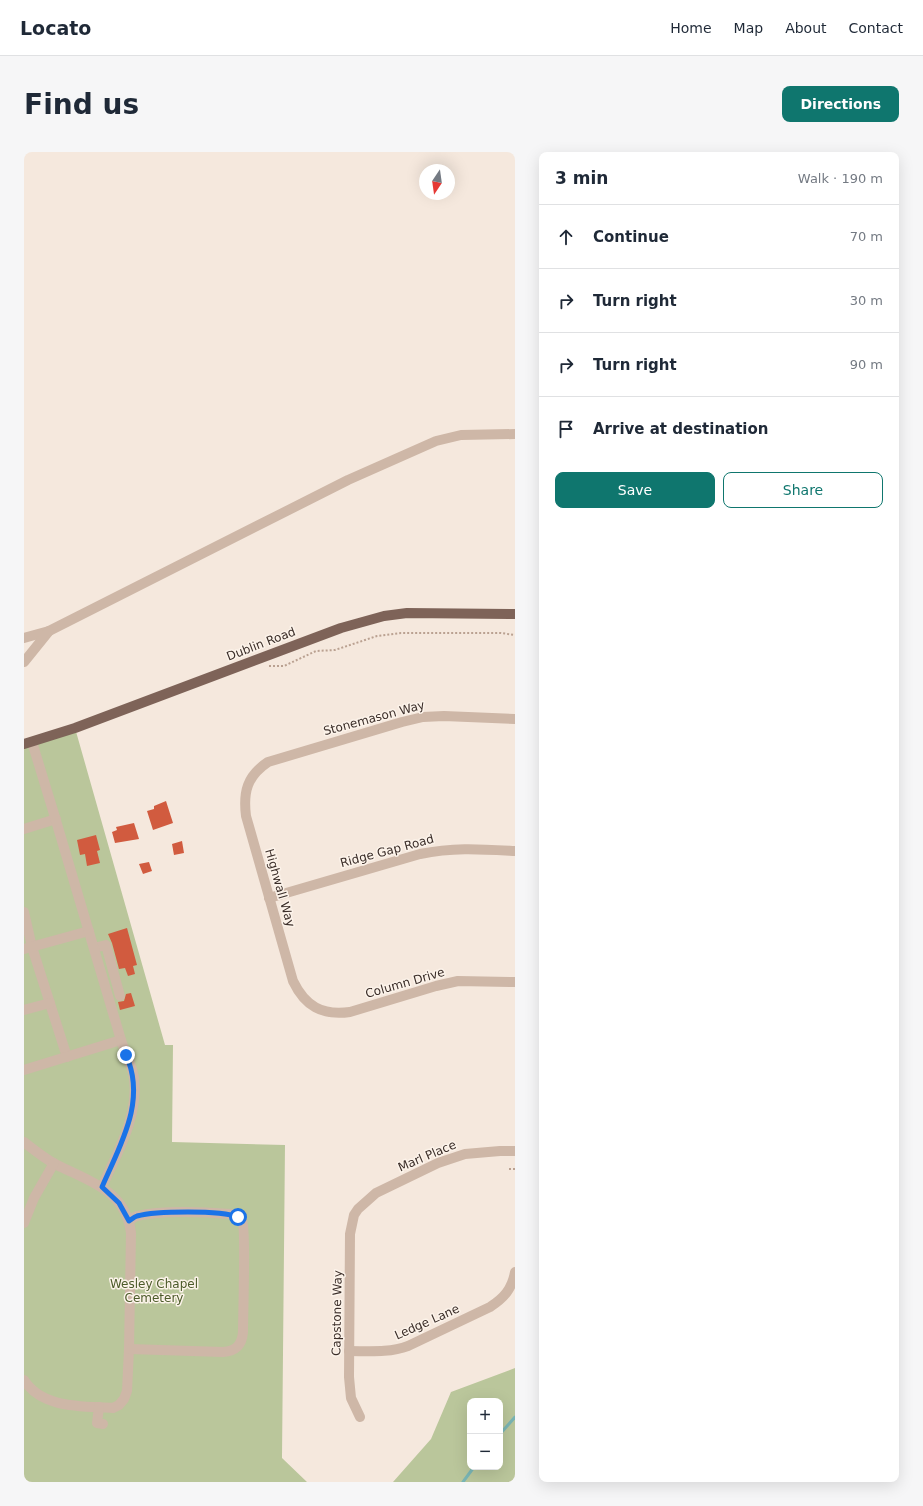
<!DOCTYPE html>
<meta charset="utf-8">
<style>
body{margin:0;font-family:"DejaVu Sans",sans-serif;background:#f6f6f7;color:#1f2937}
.controls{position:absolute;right:12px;bottom:12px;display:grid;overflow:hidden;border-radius:8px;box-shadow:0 4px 16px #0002}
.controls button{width:36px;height:36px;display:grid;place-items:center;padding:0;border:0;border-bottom:1px solid #e0e1e3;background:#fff;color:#1f2937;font:20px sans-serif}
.compass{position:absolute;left:395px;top:12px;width:36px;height:36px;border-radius:50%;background:#fff;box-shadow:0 4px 16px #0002;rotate:193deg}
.stop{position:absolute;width:12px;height:12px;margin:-9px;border:3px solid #1a73e8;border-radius:50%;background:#fff}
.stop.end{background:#1a73e8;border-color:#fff;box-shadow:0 1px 4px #0008}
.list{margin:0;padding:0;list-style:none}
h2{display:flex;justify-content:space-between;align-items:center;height:52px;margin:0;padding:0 16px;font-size:17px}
h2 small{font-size:13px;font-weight:400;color:#747a83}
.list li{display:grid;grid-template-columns:26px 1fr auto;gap:12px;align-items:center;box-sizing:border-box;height:64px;padding:0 16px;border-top:1px solid #e0e1e3}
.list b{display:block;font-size:15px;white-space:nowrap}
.list em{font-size:13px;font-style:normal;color:#747a83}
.actions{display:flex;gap:8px;padding:12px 16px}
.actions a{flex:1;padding:9px 0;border:1px solid #0f766e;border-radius:8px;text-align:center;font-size:14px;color:#0f766e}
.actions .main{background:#0f766e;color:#fff}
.icon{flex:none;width:22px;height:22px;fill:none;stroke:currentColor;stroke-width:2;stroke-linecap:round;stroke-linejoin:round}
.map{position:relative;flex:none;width:491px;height:1330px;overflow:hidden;border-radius:8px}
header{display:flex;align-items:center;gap:24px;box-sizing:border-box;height:56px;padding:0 20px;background:#fff;border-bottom:1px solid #e0e1e3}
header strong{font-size:19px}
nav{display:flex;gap:22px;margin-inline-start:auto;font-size:14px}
.intro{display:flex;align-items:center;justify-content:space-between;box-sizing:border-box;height:96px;padding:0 24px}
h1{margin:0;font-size:28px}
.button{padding:10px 18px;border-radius:8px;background:#0f766e;color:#fff;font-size:14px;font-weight:700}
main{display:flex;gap:24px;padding:0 24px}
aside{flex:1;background:#fff;border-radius:8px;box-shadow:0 4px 16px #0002}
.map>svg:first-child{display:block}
.green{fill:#bac69b;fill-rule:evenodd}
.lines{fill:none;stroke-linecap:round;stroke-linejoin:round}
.stream{stroke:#79b5b4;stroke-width:3}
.building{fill:#d15b3f}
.path{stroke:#baa191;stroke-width:2;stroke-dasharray:2 2;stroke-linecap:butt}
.minor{stroke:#ceb7a7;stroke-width:10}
.major{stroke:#7e6358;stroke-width:10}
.route{stroke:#1a73e8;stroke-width:5}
.labels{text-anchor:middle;stroke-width:3;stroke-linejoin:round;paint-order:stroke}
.street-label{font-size:12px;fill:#3a2d28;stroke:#fcf3ea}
.park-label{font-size:12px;fill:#4c5b2a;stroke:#fcf3ea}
</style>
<header>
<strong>Locato</strong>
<nav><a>Home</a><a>Map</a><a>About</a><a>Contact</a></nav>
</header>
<div class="intro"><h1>Find us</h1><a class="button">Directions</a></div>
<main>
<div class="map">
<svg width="491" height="1330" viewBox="0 0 491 1330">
<rect width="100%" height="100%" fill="#f5e8dd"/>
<g class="green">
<path d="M51,576L141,893H149L148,990L261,993L258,1306L283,1330H0V592Z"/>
<path d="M491,1216V1330H369L407,1287L427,1240ZM446,1249H476V1315H446Z"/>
</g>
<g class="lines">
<g class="stream">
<path d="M476,1282L491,1265"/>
<path d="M439,1330L450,1315"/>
</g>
</g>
<g class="building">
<path d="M142,649L149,671L129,678L123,659L130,657V654Z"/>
<path d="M110,671L115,687L91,691L88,680L93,678L92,675Z"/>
<path d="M72,683L76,698L73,699L76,711L63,714L61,702L56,703L53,688Z"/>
<path d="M158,689L160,701L150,703L148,692Z"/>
<path d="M125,710L128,719L119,722L115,712Z"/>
<path d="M103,776L113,813L109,814L111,822L104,824L101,816L95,817L88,791L84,782Z"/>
<path d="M107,841L111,854L96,858L94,850L100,849L102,842Z"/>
</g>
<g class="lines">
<g class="path">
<path d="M245,514H260L292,499L311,498L353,484L377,481H477L491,483"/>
<path d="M485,1017H491"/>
</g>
<g class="minor">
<path d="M0,486L25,479L324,328L412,289L437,283L491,282"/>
<path d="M0,510L25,479"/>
<path d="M491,567L420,564L399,565L378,570L244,610C223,624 219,640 222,664L269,829C281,854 298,864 326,860L412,834L434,829L491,830"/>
<path d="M0,677L32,667"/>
<path d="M245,746L396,702C430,695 456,697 491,699"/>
<path d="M0,760L8,795L43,905"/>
<path d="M70,796L82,793L96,844"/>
<path d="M0,797L65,779"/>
<path d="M0,858L26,851"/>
<path d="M0,918L97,888L30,662L8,590"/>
<path d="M0,990C10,998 20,1006 31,1012C64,1029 102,1038 107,1081L105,1197L103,1239L100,1247L95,1253L89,1256C59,1254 18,1257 0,1228"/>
<path d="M78,1035C93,1001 115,964 110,926C108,913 101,901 97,888"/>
<path d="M0,1071L10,1046L30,1011"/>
<path d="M105,1197L199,1200C212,1199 218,1193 219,1180C219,1165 222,1074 218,1068C215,1065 211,1063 207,1062C181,1060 138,1058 113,1064C110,1065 108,1067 105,1069"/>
<path d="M325,1199C345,1199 365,1201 384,1194L466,1155C480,1146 488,1137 491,1120"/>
<path d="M75,1255L73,1271L79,1272"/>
<path d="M336,1265L327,1246L325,1225L326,1082L330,1063L334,1057L352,1041L414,1011L441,1002L476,999H491"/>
</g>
<path class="major" d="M0,592L51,576L317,476L360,464L383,461L491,462"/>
</g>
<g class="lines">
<path class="route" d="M102,903C123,949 96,993 78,1035L95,1051L105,1069C108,1067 110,1065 113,1064C131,1059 197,1058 214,1065"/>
</g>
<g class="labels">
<g class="street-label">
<text transform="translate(237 492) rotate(-21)" y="4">Dublin Road</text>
<text transform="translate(350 566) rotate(-15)" y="4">Stonemason Way</text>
<text transform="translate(363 699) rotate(-15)" y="4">Ridge Gap Road</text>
<text transform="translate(256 736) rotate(74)" y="4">Highwall Way</text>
<text transform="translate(381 831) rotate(-16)" y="4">Column Drive</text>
<text transform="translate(403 1004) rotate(-23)" y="4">Marl Place</text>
<text transform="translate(313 1161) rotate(-89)" y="4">Capstone Way</text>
<text transform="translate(403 1170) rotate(-24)" y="4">Ledge Lane</text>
</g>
<g class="park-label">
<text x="130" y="1136">Wesley Chapel<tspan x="130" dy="14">Cemetery</tspan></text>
</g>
</g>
</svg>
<div class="controls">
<button>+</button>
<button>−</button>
</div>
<svg class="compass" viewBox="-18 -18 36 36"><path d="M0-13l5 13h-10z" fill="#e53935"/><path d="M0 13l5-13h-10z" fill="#747a83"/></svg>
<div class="stop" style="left:214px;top:1065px"></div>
<div class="stop end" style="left:102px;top:903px"></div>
</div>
<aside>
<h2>3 min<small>Walk · 190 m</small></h2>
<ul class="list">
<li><svg class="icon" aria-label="ahead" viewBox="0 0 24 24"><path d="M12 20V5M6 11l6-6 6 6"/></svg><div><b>Continue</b></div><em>70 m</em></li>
<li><svg class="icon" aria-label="right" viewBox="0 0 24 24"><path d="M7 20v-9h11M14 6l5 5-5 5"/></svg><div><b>Turn right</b></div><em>30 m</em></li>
<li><svg class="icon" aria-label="right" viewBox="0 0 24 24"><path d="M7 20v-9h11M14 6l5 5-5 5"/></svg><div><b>Turn right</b></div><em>90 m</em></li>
<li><svg class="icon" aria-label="arrive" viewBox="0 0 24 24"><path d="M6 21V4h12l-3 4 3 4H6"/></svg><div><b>Arrive at destination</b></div></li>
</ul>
<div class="actions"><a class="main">Save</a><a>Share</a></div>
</aside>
</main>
